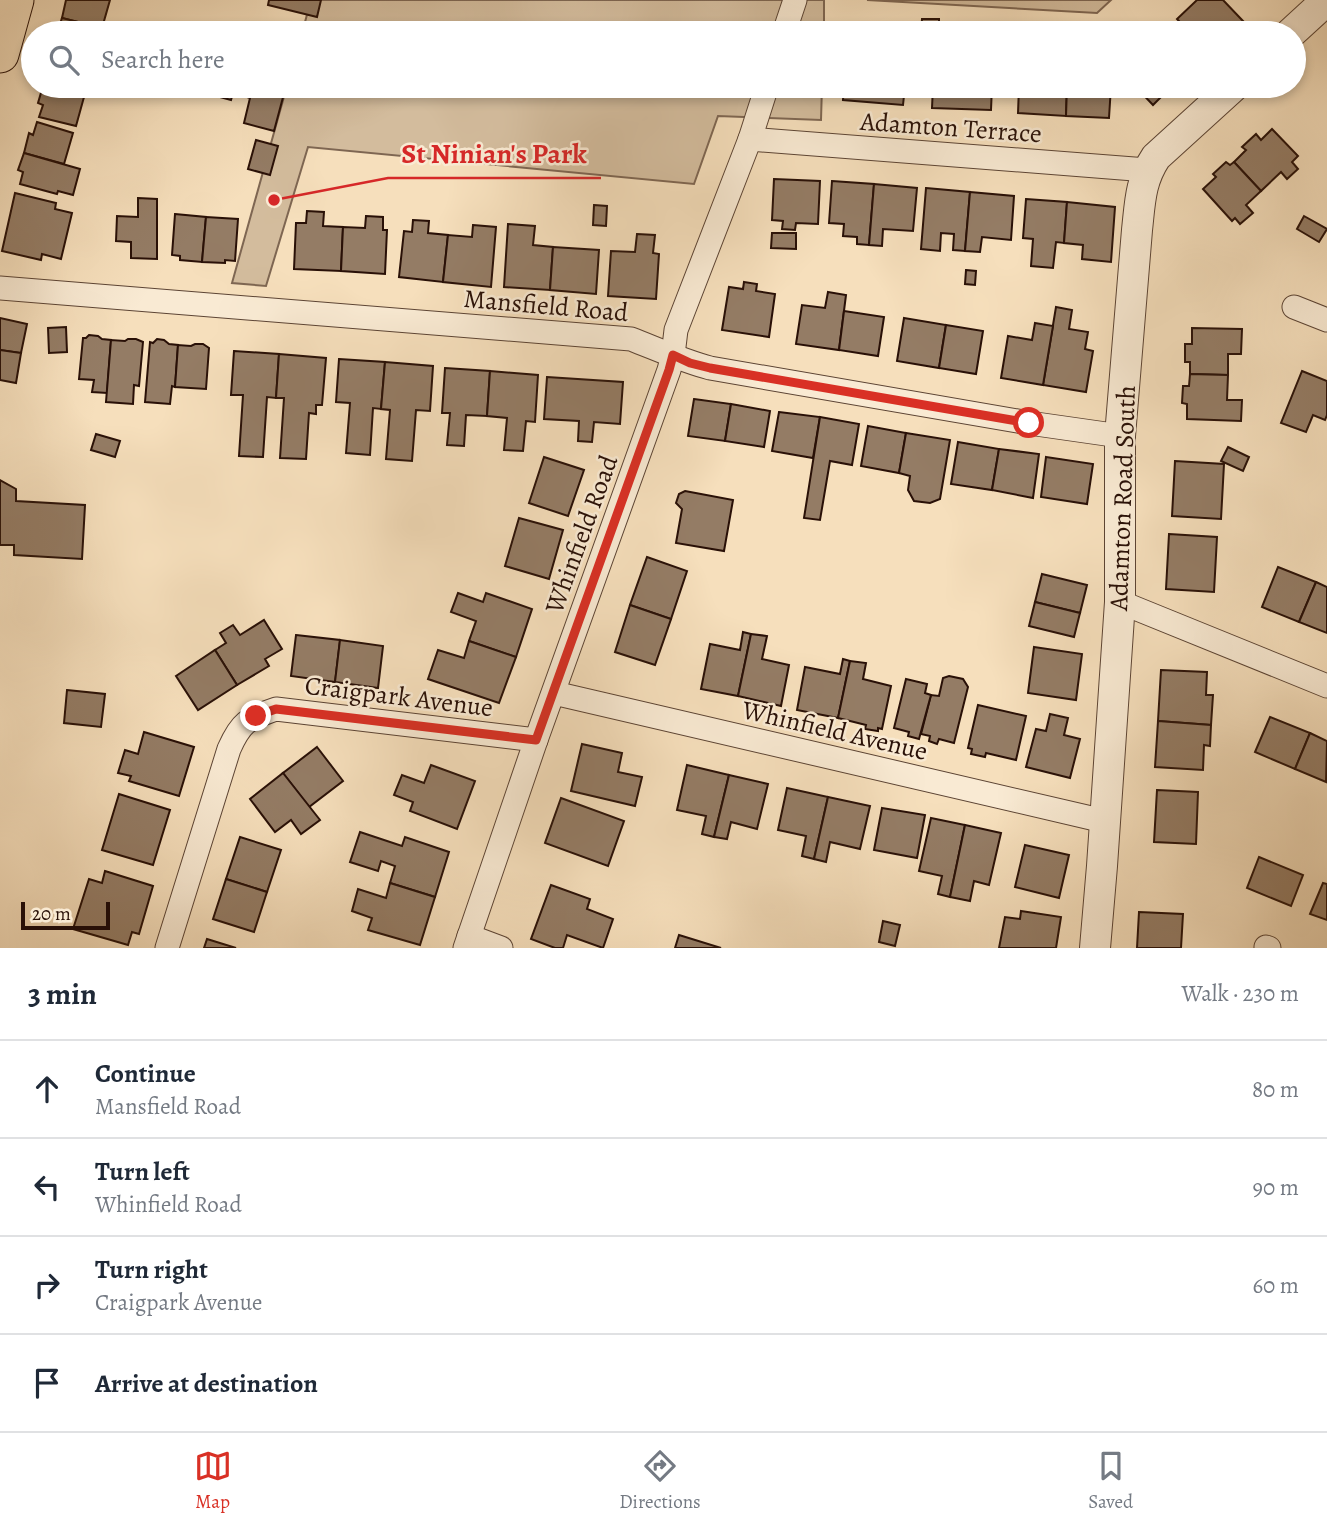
<!DOCTYPE html>
<meta charset="utf-8">
<style>
body{margin:0;font-family:Alegreya,serif;background:#f2f2f3;color:#1f2937}
.scale{position:absolute;left:21px;bottom:18px;width:89px;box-sizing:border-box;padding-left:7px;border:4px solid #291007;border-top:0;font-size:19px;line-height:24px;white-space:nowrap;color:#291007;-webkit-text-stroke:5px #f9ead3;paint-order:stroke}
.stop{position:absolute;width:21px;height:21px;margin:-16px;border:5px solid #d93025;border-radius:50%;background:#fff}
.stop.end{background:#d93025;border-color:#fff;box-shadow:0 2px 7px #0008}
.list{margin:0;padding:0;list-style:none}
h2{display:flex;justify-content:space-between;align-items:center;height:91px;margin:0;padding:0 28px;font-size:30px}
h2 small{font-size:23px;font-weight:400;color:#747a83}
.list li{display:grid;grid-template-columns:46px 1fr auto;gap:21px;align-items:center;box-sizing:border-box;height:98px;padding:0 28px;border-top:2px solid #e0e1e3}
.list b{display:block;font-size:26px;white-space:nowrap}
.list p{margin:0;font-size:23px;white-space:nowrap;color:#747a83}
.list em{font-size:23px;font-style:normal;color:#747a83}
.icon{flex:none;width:38px;height:38px;fill:none;stroke:currentColor;stroke-width:2;stroke-linecap:round;stroke-linejoin:round}
.map{position:relative;flex:none;width:1327px;height:948px;overflow:hidden}
.search{position:absolute;background:#fff;box-shadow:0 4px 10px #0003;left:21px;right:21px;top:21px;height:77px;display:flex;align-items:center;gap:18px;box-sizing:border-box;padding:0 24px;border-radius:38px;color:#747a83;font-size:26px}
.sheet{height:483px;background:#fff}
nav{display:flex;justify-content:space-around;align-items:center;box-sizing:border-box;height:98px;border-top:2px solid #e0e1e3;background:#fff;font-size:19px;color:#747a83}
nav a{display:grid;justify-items:center;gap:4px}
nav .on{color:#d93025}
.map>svg:first-child{display:block}
.green{fill:#d3bc9d;stroke:#7e6652;stroke-width:2}
.building{fill:#947c65;stroke:#291007;stroke-width:2}
.lines{fill:none;stroke-linecap:round;stroke-linejoin:round}
.minor-casing{stroke:#5c4434;stroke-width:25}
.tertiary-casing{stroke:#5c4434;stroke-width:32}
.primary-casing{stroke:#291007;stroke-width:39}
.minor{stroke:#f9ead3;stroke-width:23}
.tertiary{stroke:#f9ead3;stroke-width:30}
.primary{stroke:#f6dfbc;stroke-width:37}
.route{stroke:#d93025;stroke-width:9}
.labels{text-anchor:middle;stroke-width:5;stroke-linejoin:round;paint-order:stroke}
.street-label{font-size:26px;fill:#291007;stroke:#f9ead3}
.leader{fill:none;stroke:#d62828;stroke-width:2.5}
.callout-dot{fill:#d62828;stroke:#f9ead3;stroke-width:2.5}
.callout-label{font-size:28px;text-anchor:middle;font-weight:bold;fill:#d62828;stroke:#f9ead3;stroke-width:5;stroke-linejoin:round;paint-order:stroke}
</style>
<div class="map">
<svg width="1327" height="948" viewBox="0 0 1327 948">
<rect width="100%" height="100%" fill="#f6dfbc"/>
<filter id="stains"><feTurbulence type="fractalNoise" baseFrequency=".00286" numOctaves="4"/><feColorMatrix values="0 0 0 0 .2 0 0 0 0 .09 0 0 0 0 .02 0 0 0 .5 -.17"/></filter>
<radialGradient id="worn" r=".72"><stop offset=".6" stop-color="#630" stop-opacity="0"/><stop offset="1" stop-color="#630" stop-opacity=".3"/></radialGradient>
<g class="green">
<path d="M311,0H824V33H302Z"/>
<path d="M867,0H1111L1097,13Z"/>
<path d="M287,86H822L821,120L718,116L694,184L308,147L266,286L232,283Z"/>
</g>
<g class="building">
<path d="M66,0H110L102,28L62,18Z"/>
<path d="M269,0H321L317,17L268,5Z"/>
<path d="M1197,0H1223L1243,21L1229,33H1190L1177,19Z"/>
<path d="M62,18L102,28L101,33H57Z"/>
<path d="M922,19H939V33H921Z"/>
<path d="M43,86H87L84,97Z"/>
<path d="M43,86L84,97L76,126L39,117L43,105L38,103Z"/>
<path d="M200,86H235L231,100L198,91Z"/>
<path d="M243,86H286L274,131L244,123L250,98L241,95Z"/>
<path d="M844,86H905L903,105L843,100Z"/>
<path d="M933,86H992L991,110L932,108Z"/>
<path d="M1019,86H1067L1066,116L1018,113Z"/>
<path d="M1067,86H1111L1109,118L1066,116Z"/>
<path d="M1135,86H1172L1153,105Z"/>
<path d="M37,122L73,133L64,164L24,153L29,133L33,135Z"/>
<path d="M1272,129L1298,156L1292,162L1298,169L1287,179L1281,172L1261,191L1234,162L1246,150L1242,147L1256,134L1261,140Z"/>
<path d="M256,140L278,146L270,175L248,169Z"/>
<path d="M24,153L80,169L73,195L58,191L57,194L20,184L23,172L18,170Z"/>
<path d="M1226,162L1230,165L1234,162L1261,191L1246,205L1253,213L1240,224L1235,218L1232,221L1203,189L1216,177L1213,174Z"/>
<path d="M774,179L820,181L818,224L796,223L795,230L782,229L783,221L772,220Z"/>
<path d="M832,181L874,184L869,245L857,244V237L843,236L844,224L829,223Z"/>
<path d="M874,184L917,188L913,231L883,229L882,246L869,245Z"/>
<path d="M926,188L970,192L965,251L953,250L954,234L941,233L940,251L921,249Z"/>
<path d="M970,192L1014,196L1011,240L982,237L980,252L965,251Z"/>
<path d="M15,193L56,203L55,209L72,213L61,259L42,254L41,260L2,251Z"/>
<path d="M138,198L157,199V259L131,258V242L116,241L117,216L138,217Z"/>
<path d="M1026,199L1067,202L1064,243L1056,242L1053,268L1031,266L1033,239L1023,238Z"/>
<path d="M1067,202L1115,207L1111,262L1082,259L1083,245L1064,243Z"/>
<path d="M594,205L607,206L606,226L593,225Z"/>
<path d="M307,211L324,212L323,226L343,227L341,271L294,269L296,223H306Z"/>
<path d="M175,214L206,217L202,262L180,260V256L172,255Z"/>
<path d="M366,216L383,217V230H387L385,274L341,271L343,227L365,228Z"/>
<path d="M1304,216L1327,229L1319,242L1297,229Z"/>
<path d="M206,217L238,219L235,261L225,260V263L202,262Z"/>
<path d="M413,220L429,221L428,233L448,235L443,282L399,277L404,231L412,232Z"/>
<path d="M508,224L535,226L533,245L553,247L550,290L504,287Z"/>
<path d="M473,225L496,227L491,287L443,282L448,235L472,237Z"/>
<path d="M772,233H796V249L771,248Z"/>
<path d="M637,234L655,235L653,253L659,254L656,299L608,296L611,251L635,252Z"/>
<path d="M553,247L599,250L596,294L550,290Z"/>
<path d="M966,270L976,271L975,285L965,284Z"/>
<path d="M744,282L757,284L756,291L775,294L769,337L722,330L729,287L743,289Z"/>
<path d="M828,292L846,295L839,350L796,344L802,305L825,308Z"/>
<path d="M1056,307L1072,310L1069,329L1088,332L1085,349L1093,351L1086,392L1043,385Z"/>
<path d="M844,311L884,317L878,356L839,350Z"/>
<path d="M0,318L27,324L21,353L0,350Z"/>
<path d="M904,318L946,325L939,368L897,361Z"/>
<path d="M1035,323L1053,326L1043,385L1001,378L1008,336L1032,340Z"/>
<path d="M946,325L983,331L976,374L939,368Z"/>
<path d="M66,327L67,352L49,353L48,328Z"/>
<path d="M1192,328L1242,329L1241,354H1228V375L1190,374V362H1185V344H1192Z"/>
<path d="M89,335L98,336L102,339L111,340L107,393L92,392L94,380L79,379L83,338H86Z"/>
<path d="M128,339H136L143,342L139,386L134,385L133,404L106,402L111,340L125,341Z"/>
<path d="M157,339L164,340L169,344L178,345L175,387L172,386L170,404L145,402L150,342L153,343Z"/>
<path d="M195,344H203L209,348L206,389L175,387L178,345L191,346Z"/>
<path d="M0,350L21,353L16,383L0,380Z"/>
<path d="M234,351L279,354L276,398L267,397L263,457L239,456L243,395H231Z"/>
<path d="M279,354L326,358L322,405H316V414L309,413L306,459L280,458L284,398H276Z"/>
<path d="M339,359L385,362L381,409L373,408L370,455L346,453L350,403L336,402Z"/>
<path d="M385,362L433,366L430,411L416,410L412,461L386,459L390,410L381,409Z"/>
<path d="M445,368L490,371L487,416L466,415L464,446L447,445L450,413H442Z"/>
<path d="M490,371L538,375L535,422L526,421L523,451L504,450L507,418L487,416Z"/>
<path d="M1302,371L1327,381V415L1325,420L1313,415L1306,432L1281,423Z"/>
<path d="M1190,374L1228,375L1227,400H1242L1241,421L1187,419V404L1182,403L1183,386H1189Z"/>
<path d="M547,377L623,382L620,424L594,422L592,442L578,441L579,421L544,419Z"/>
<path d="M694,399L731,404L725,441L688,436Z"/>
<path d="M731,404L770,411L764,447L725,441Z"/>
<path d="M779,412L820,417L813,458L772,451Z"/>
<path d="M820,417L859,424L852,465L830,461L820,520L804,518Z"/>
<path d="M868,426L906,433L899,473L861,466Z"/>
<path d="M906,433L950,440L940,499L930,503L914,501L908,490L910,476L899,473Z"/>
<path d="M96,434L120,441L115,457L91,450Z"/>
<path d="M958,442L999,449L992,490L951,484Z"/>
<path d="M1228,447L1249,457L1243,471L1221,461Z"/>
<path d="M999,449L1039,454L1033,498L992,490Z"/>
<path d="M544,457L584,470L568,516L529,503Z"/>
<path d="M1046,457L1093,464L1087,504L1041,497Z"/>
<path d="M1175,461L1224,464L1221,519L1172,516Z"/>
<path d="M0,480L16,489V501L85,505L82,559L14,555V545H0Z"/>
<path d="M685,491L733,500L724,551L676,543L682,509L676,503L679,494Z"/>
<path d="M519,518L563,530L549,579L505,566Z"/>
<path d="M1169,534L1217,537L1214,592L1166,589Z"/>
<path d="M647,557L687,571L671,619L630,605Z"/>
<path d="M1278,567L1316,582L1299,622L1262,607Z"/>
<path d="M1042,574L1087,585L1080,613L1035,602Z"/>
<path d="M1316,582L1327,587V633L1299,622Z"/>
<path d="M458,593L483,602L486,593L532,609L516,657L469,641L476,621L451,612Z"/>
<path d="M1035,602L1080,613L1074,637L1029,626Z"/>
<path d="M630,605L671,619L655,665L615,652Z"/>
<path d="M264,620L282,649L265,659L269,666L237,685L215,650L226,643L220,633L233,625L240,635Z"/>
<path d="M743,632L751,634L738,696L701,689L710,644L740,650Z"/>
<path d="M751,634L767,636L762,659L789,665L781,706L738,696Z"/>
<path d="M296,635L340,640L335,682L291,676Z"/>
<path d="M340,640L383,646L378,688L335,682Z"/>
<path d="M469,641L516,657L499,703L428,679L438,650L464,658Z"/>
<path d="M1034,647L1082,654L1076,700L1028,693Z"/>
<path d="M215,650L237,685L198,710L176,676Z"/>
<path d="M843,659L850,661L838,718L797,710L805,667L840,674Z"/>
<path d="M850,661L866,663L863,679L891,686L882,729L878,728V731L865,729L866,725L838,718Z"/>
<path d="M1161,670L1207,672L1206,695H1213L1211,725L1158,721Z"/>
<path d="M949,676L963,679L968,687L954,743L939,739L937,744L929,741L930,736L921,734L931,695L939,696L943,678Z"/>
<path d="M906,679L927,684L925,693L931,695L919,739L908,736L909,732L894,728Z"/>
<path d="M67,690L105,694L101,727L64,723Z"/>
<path d="M978,705L1026,716L1016,760L986,753L985,757L971,754L972,749L968,748Z"/>
<path d="M1050,714L1068,718L1064,735L1080,739L1070,778L1026,767L1036,729L1046,731Z"/>
<path d="M1270,717L1310,733L1295,769L1255,752Z"/>
<path d="M1158,721L1211,725L1210,746L1204,745L1203,770L1155,767Z"/>
<path d="M144,732L194,747L179,796L129,781L131,776L118,773L125,750L138,754Z"/>
<path d="M1310,733L1327,741L1326,782L1295,769Z"/>
<path d="M582,744L622,753L618,772L642,777L635,806L571,791Z"/>
<path d="M317,747L343,781L309,807L283,773Z"/>
<path d="M431,765L475,781L457,829L410,811L413,802L394,795L402,775L424,783Z"/>
<path d="M687,765L729,775L714,837L702,834L706,816L677,810Z"/>
<path d="M283,773L320,820L301,834L291,820L275,832L250,799Z"/>
<path d="M729,775L768,784L757,829L731,822L727,839L714,837Z"/>
<path d="M787,788L828,797L814,859L802,856L806,836L778,830Z"/>
<path d="M1157,790L1198,792L1196,844L1154,842Z"/>
<path d="M119,794L170,810L153,865L102,850Z"/>
<path d="M828,797L870,806L860,849L830,842L826,862L814,859Z"/>
<path d="M561,798L624,821L608,866L545,843Z"/>
<path d="M882,808L925,815L917,858L874,850Z"/>
<path d="M931,818L965,825L950,897L938,894L942,876L919,871Z"/>
<path d="M965,825L1001,833L989,885L974,881L970,901L950,897Z"/>
<path d="M360,832L402,846L405,837L449,852L435,897L390,883L395,866L381,861L378,871L350,862Z"/>
<path d="M240,837L281,850L267,892L226,879Z"/>
<path d="M1025,845L1069,855L1059,898L1015,887Z"/>
<path d="M1259,857L1303,875L1291,906L1247,888Z"/>
<path d="M105,871L153,886L139,934L132,932L128,945L73,929L89,879L102,883Z"/>
<path d="M226,879L267,892L254,932L213,919Z"/>
<path d="M390,883L435,897L420,945L368,930L372,918L352,911L358,889L386,898Z"/>
<path d="M1323,883L1327,884V920L1310,914Z"/>
<path d="M551,885L590,899L587,909L613,919L603,948L567,935L563,948H555L531,939Z"/>
<path d="M1021,911L1061,917L1056,948H999L1005,917L1020,919Z"/>
<path d="M1139,912L1183,914L1181,948H1137Z"/>
<path d="M883,921L900,925L895,946L879,942Z"/>
<path d="M679,935L721,948H675Z"/>
<path d="M207,939L236,948H204Z"/>
</g>
<g class="lines">
<g class="minor-casing">
<g id="minor">
<path d="M784,33L795,0"/>
<path d="M750,139L1147,170"/>
<path d="M0,288L631,339C657,349 683,361 710,368L1029,423L1120,436"/>
<path d="M1294,307L1327,320"/>
<path d="M1120,602L1327,686"/>
<path d="M554,693L1104,821"/>
<path d="M469,936L501,948"/>
<path d="M1266,947L1269,948"/>
<path d="M167,948L229,749C241,722 247,719 276,709L536,740"/>
<path d="M465,948L536,740L669,370L673,355L676,330L750,139L767,86"/>
</g>
</g>
<g class="tertiary-casing">
<g id="tertiary">
<path d="M1291,33L1327,0"/>
<path d="M1095,948L1102,866L1120,602V436L1137,230C1140,203 1140,181 1156,157L1234,86"/>
</g>
</g>
<g class="primary-casing">
<path id="primary" d="M0,54L15,0"/>
</g>
<use href="#minor" class="minor"/>
<use href="#tertiary" class="tertiary"/>
<use href="#primary" class="primary"/>
</g>
<g class="lines">
<path class="route" d="M256,716L276,709L536,740L669,370L673,355L690,363L710,368L1029,423"/>
</g>
<g class="labels">
<g class="street-label">
<text transform="translate(951 127) rotate(4)" y="9">Adamton Terrace</text>
<text transform="translate(546 305) rotate(5)" y="9">Mansfield Road</text>
<text transform="translate(1122 498) rotate(-88)" y="9">Adamton Road South</text>
<text transform="translate(581 534) rotate(-70)" y="9">Whinfield Road</text>
<text transform="translate(399 696) rotate(7)" y="9">Craigpark Avenue</text>
<text transform="translate(835 730) rotate(13)" y="9">Whinfield Avenue</text>
</g>
</g>
<path class="leader" d="M274 200L388 178H601"/>
<circle class="callout-dot" cx="274" cy="200" r="7"/>
<g class="callout-label">
<text x="494" y="163">St Ninian's Park</text>
</g>
<rect width="100%" height="100%" filter="url(#stains)"/>
<rect width="100%" height="100%" fill="url(#worn)"/>
</svg>
<div class="scale">20 m</div>
<div class="stop" style="left:1029px;top:423px"></div>
<div class="stop end" style="left:256px;top:716px"></div>
<div class="search"><svg class="icon" aria-label="search" viewBox="0 0 24 24"><circle cx="10" cy="10" r="6"/><path d="M15 15l6 6"/></svg>Search here</div>
</div>
<section class="sheet">
<h2>3 min<small>Walk · 230 m</small></h2>
<ul class="list">
<li><svg class="icon" aria-label="ahead" viewBox="0 0 24 24"><path d="M12 20V5M6 11l6-6 6 6"/></svg><div><b>Continue</b><p>Mansfield Road</p></div><em>80 m</em></li>
<li><svg class="icon" aria-label="left" viewBox="0 0 24 24"><path d="M17 20v-9H6M10 6l-5 5 5 5"/></svg><div><b>Turn left</b><p>Whinfield Road</p></div><em>90 m</em></li>
<li><svg class="icon" aria-label="right" viewBox="0 0 24 24"><path d="M7 20v-9h11M14 6l5 5-5 5"/></svg><div><b>Turn right</b><p>Craigpark Avenue</p></div><em>60 m</em></li>
<li><svg class="icon" aria-label="arrive" viewBox="0 0 24 24"><path d="M6 21V4h12l-3 4 3 4H6"/></svg><div><b>Arrive at destination</b></div></li>
</ul>
</section>
<nav>
<a class="on"><svg class="icon" aria-label="map" viewBox="0 0 24 24"><path d="M3 6l6-2 6 2 6-2v14l-6 2-6-2-6 2zM9 4v14M15 6v14"/></svg>Map</a>
<a><svg class="icon" aria-label="directions" viewBox="0 0 24 24"><path d="M12 3l9 9-9 9-9-9zM9 14v-3h6M13 9l2 2-2 2"/></svg>Directions</a>
<a><svg class="icon" aria-label="saved" viewBox="0 0 24 24"><path d="M7 4h10v16l-5-4-5 4z"/></svg>Saved</a>
</nav>
